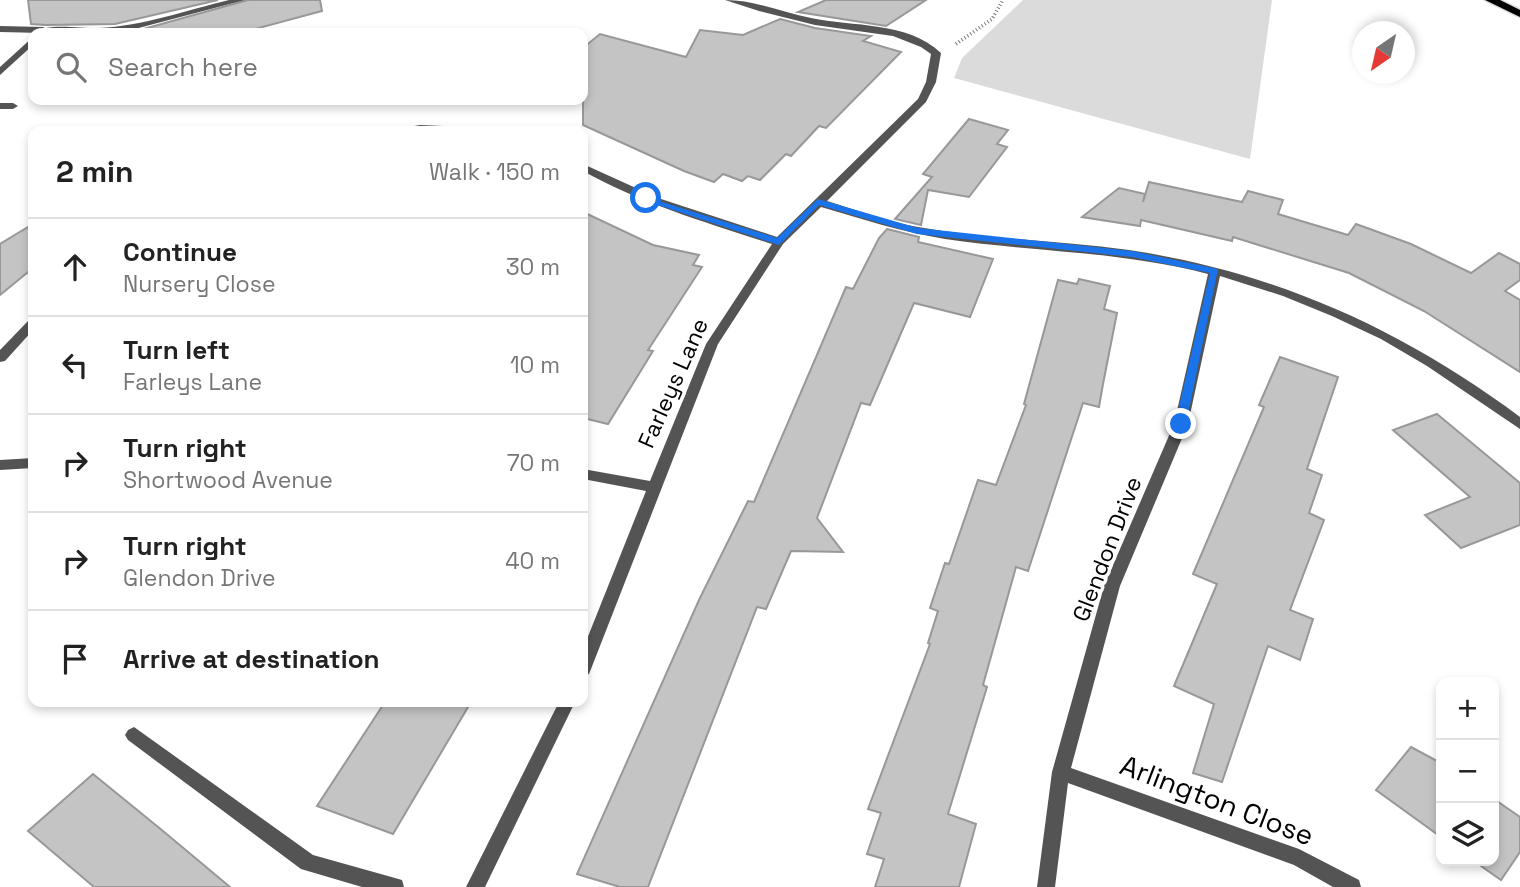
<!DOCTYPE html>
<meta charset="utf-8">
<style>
body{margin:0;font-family:"Space Grotesk",sans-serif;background:#f6f6f6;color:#222}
.controls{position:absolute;right:21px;bottom:21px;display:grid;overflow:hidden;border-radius:14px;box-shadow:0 4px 10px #0003}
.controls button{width:63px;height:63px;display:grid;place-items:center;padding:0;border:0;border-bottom:2px solid #e0e0e0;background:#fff;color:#222;font:35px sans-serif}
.compass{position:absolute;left:1352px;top:21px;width:63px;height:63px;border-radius:50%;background:#fff;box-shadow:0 4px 10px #0003;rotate:214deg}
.stop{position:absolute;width:21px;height:21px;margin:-16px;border:5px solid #1a73e8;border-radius:50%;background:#fff}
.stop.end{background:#1a73e8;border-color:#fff;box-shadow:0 2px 7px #0008}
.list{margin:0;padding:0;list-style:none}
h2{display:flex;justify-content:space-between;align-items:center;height:91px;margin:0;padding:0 28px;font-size:30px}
h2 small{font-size:23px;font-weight:400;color:#767676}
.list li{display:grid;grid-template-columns:46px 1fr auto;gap:21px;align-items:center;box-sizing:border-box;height:98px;padding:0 28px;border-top:2px solid #e0e0e0}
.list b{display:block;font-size:26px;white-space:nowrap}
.list p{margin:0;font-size:23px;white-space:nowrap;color:#767676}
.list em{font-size:23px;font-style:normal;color:#767676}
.icon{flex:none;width:38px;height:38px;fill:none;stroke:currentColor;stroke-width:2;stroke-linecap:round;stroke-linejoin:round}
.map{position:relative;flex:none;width:1520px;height:887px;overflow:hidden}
.search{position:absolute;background:#fff;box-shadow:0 4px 10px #0003;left:28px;top:28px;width:560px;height:77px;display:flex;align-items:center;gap:18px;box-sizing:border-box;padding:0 24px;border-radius:14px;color:#767676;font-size:26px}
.panel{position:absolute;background:#fff;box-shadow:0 4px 10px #0003;left:28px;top:126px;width:560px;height:581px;border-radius:14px}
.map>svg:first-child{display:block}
.green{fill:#dbdbdb}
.building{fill:#c4c4c4;stroke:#989898;stroke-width:2}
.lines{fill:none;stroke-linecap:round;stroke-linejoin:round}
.primary-casing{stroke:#dbdbdb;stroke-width:3}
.path{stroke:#767676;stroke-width:3.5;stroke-dasharray:1 2.5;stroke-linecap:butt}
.service{fill:#545454;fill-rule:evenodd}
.minor{fill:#545454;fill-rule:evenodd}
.primary{fill:#000;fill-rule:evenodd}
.route{fill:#1a73e8}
.labels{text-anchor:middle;stroke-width:7;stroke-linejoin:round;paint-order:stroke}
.street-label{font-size:23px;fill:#000;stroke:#fff}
.near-street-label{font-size:28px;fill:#000;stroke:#fff}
</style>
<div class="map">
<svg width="1520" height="887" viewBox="0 0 1520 887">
<rect width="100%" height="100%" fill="#fff"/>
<path class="green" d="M1023,0H1272L1250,159L954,78L962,58Z"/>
<g class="building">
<path d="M28,0H218L115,24L46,25L31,24Z"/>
<path d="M248,0H320L322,11L240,33H129Z"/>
<path d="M826,0H926L886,26L798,12Z"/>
<path d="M780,19L815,28L871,36L863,41L901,52L826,128L819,126L791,156L786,154L760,180L748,176L742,181L723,174L714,182L684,171L583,125V48L600,34L686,57L700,30L743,35Z"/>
<path d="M969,119L1008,130L997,144L1007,147L969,197L928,190L921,225L895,219L932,177L923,174Z"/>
<path d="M1149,182L1242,202L1248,191L1283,200L1278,214L1348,235L1356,224L1411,244L1471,273L1499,253L1520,264V280L1505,291L1520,300V372L1424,311L1349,273L1233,237L1232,241L1141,220L1140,226L1082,217L1119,188L1145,194L1143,202Z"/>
<path d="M583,212L653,245L699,255L693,265L702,267L648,350L653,351L608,424L583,418Z"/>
<path d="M33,224V268L0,295V244Z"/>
<path d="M887,229L919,237L918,242L993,259L970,317L914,303L870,405L861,403L817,518L843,552L791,551L766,609L757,607L648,887H620L577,874L699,600L748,501L754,502L846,287L853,289L879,238Z"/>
<path d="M1079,279L1110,286L1104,309L1117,313L1103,384L1099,407L1083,403L1028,571L1016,567L983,685L987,687L948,814L976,824L959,887H875L884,859L867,854L881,813L868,809L930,644L928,643L938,611L930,608L945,563L949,564L978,480L996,485L1026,405L1024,404L1058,280L1077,284Z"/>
<path d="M1280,357L1338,377L1307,469L1322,475L1309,513L1324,520L1290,610L1313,619L1300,660L1268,646L1222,782L1193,773L1214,704L1174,686L1217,584L1193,574L1264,407L1259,405Z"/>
<path d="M1437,414L1520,483V525L1461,548L1425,515L1470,497L1393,430Z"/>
<path d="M385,702H471L393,834L317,806Z"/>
<path d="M1411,747L1441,763V837L1376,790Z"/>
<path d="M93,774L163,831L230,887H94L28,831Z"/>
<path d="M1494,799L1520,817V852L1501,880L1474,861H1494Z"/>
</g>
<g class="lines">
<g class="primary-casing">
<path id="primary" d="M1485,0H1500L1520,10V17Z"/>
</g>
<path class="path" d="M956,44L992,19L1003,0"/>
<path class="service" d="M0,26L43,27L48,30L43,33L0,32Z"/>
<g class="minor">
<path d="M229,0H245L127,31L105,33H35C45,22 84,29 99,28C143,26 187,10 229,0Z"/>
<path d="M725,0C754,0 783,12 811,18C852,27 908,21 941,53L936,82L926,102L827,201C857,210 887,222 918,227C988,240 1059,240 1129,250C1275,272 1402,329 1520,417V429L1427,366L1381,339L1332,316L1283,296L1220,276L1188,424L1120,586L1071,768L1299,849L1359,880L1361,887H1333L1294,865L1068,783L1055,887H1037L1052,772L1104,586L1174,424L1208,274C1121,251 1033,252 945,239C902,232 862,219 821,207L783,244L718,344L591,669L589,674L583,676V649L646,491L583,479V469L650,481L706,344L772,244C708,223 642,204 583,171V164L658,198L777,237L918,99L926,82L931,54L921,47L893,36L815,25L759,11Z"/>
<path d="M33,37V45L0,75V67Z"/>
<path d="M0,103H13L18,106L13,109H0Z"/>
<path d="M420,125L488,128L493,131H396L397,129Z"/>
<path d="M33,319V330L5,361L0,362V350L29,320Z"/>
<path d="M33,458V468L0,470V460Z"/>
<path d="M559,702H575L485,887H466Z"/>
<path d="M134,727L313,855L395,878L402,880L404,887H362L301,869L128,740L125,735L128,730Z"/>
</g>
<use href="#primary" class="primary"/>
</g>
<path class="route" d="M643,196L777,238L818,199L918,228L1132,251L1218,269L1186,424L1181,428L1175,424L1210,273L1132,257L917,234L819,205L779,245L643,200Z"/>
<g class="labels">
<g class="street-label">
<text transform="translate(673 383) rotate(-66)" y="8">Farleys Lane</text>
<text transform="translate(1107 549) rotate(-69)" y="8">Glendon Drive</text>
</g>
<g class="near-street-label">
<text transform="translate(1217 800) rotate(21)" y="10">Arlington Close</text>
</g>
</g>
</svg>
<div class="controls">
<button>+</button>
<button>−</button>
<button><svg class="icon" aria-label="layers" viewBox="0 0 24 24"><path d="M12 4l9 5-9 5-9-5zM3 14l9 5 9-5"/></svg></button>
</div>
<svg class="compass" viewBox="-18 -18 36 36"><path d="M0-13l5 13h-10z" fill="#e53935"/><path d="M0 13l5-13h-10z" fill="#767676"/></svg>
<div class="stop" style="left:646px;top:198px"></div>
<div class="stop end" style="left:1181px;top:424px"></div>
<div class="search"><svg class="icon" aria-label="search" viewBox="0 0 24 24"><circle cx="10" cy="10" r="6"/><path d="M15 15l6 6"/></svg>Search here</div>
<section class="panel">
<h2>2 min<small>Walk · 150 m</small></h2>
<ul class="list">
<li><svg class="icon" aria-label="ahead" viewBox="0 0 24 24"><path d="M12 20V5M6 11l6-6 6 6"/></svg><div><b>Continue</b><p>Nursery Close</p></div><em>30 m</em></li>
<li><svg class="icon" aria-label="left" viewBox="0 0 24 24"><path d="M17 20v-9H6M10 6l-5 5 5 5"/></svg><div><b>Turn left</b><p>Farleys Lane</p></div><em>10 m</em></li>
<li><svg class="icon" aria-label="right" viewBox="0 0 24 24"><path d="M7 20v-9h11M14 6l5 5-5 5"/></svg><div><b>Turn right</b><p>Shortwood Avenue</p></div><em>70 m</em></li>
<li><svg class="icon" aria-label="right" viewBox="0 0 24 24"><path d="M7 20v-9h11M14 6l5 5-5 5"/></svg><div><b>Turn right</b><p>Glendon Drive</p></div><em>40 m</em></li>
<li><svg class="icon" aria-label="arrive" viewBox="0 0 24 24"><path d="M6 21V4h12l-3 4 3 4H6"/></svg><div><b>Arrive at destination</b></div></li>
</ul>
</section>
</div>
